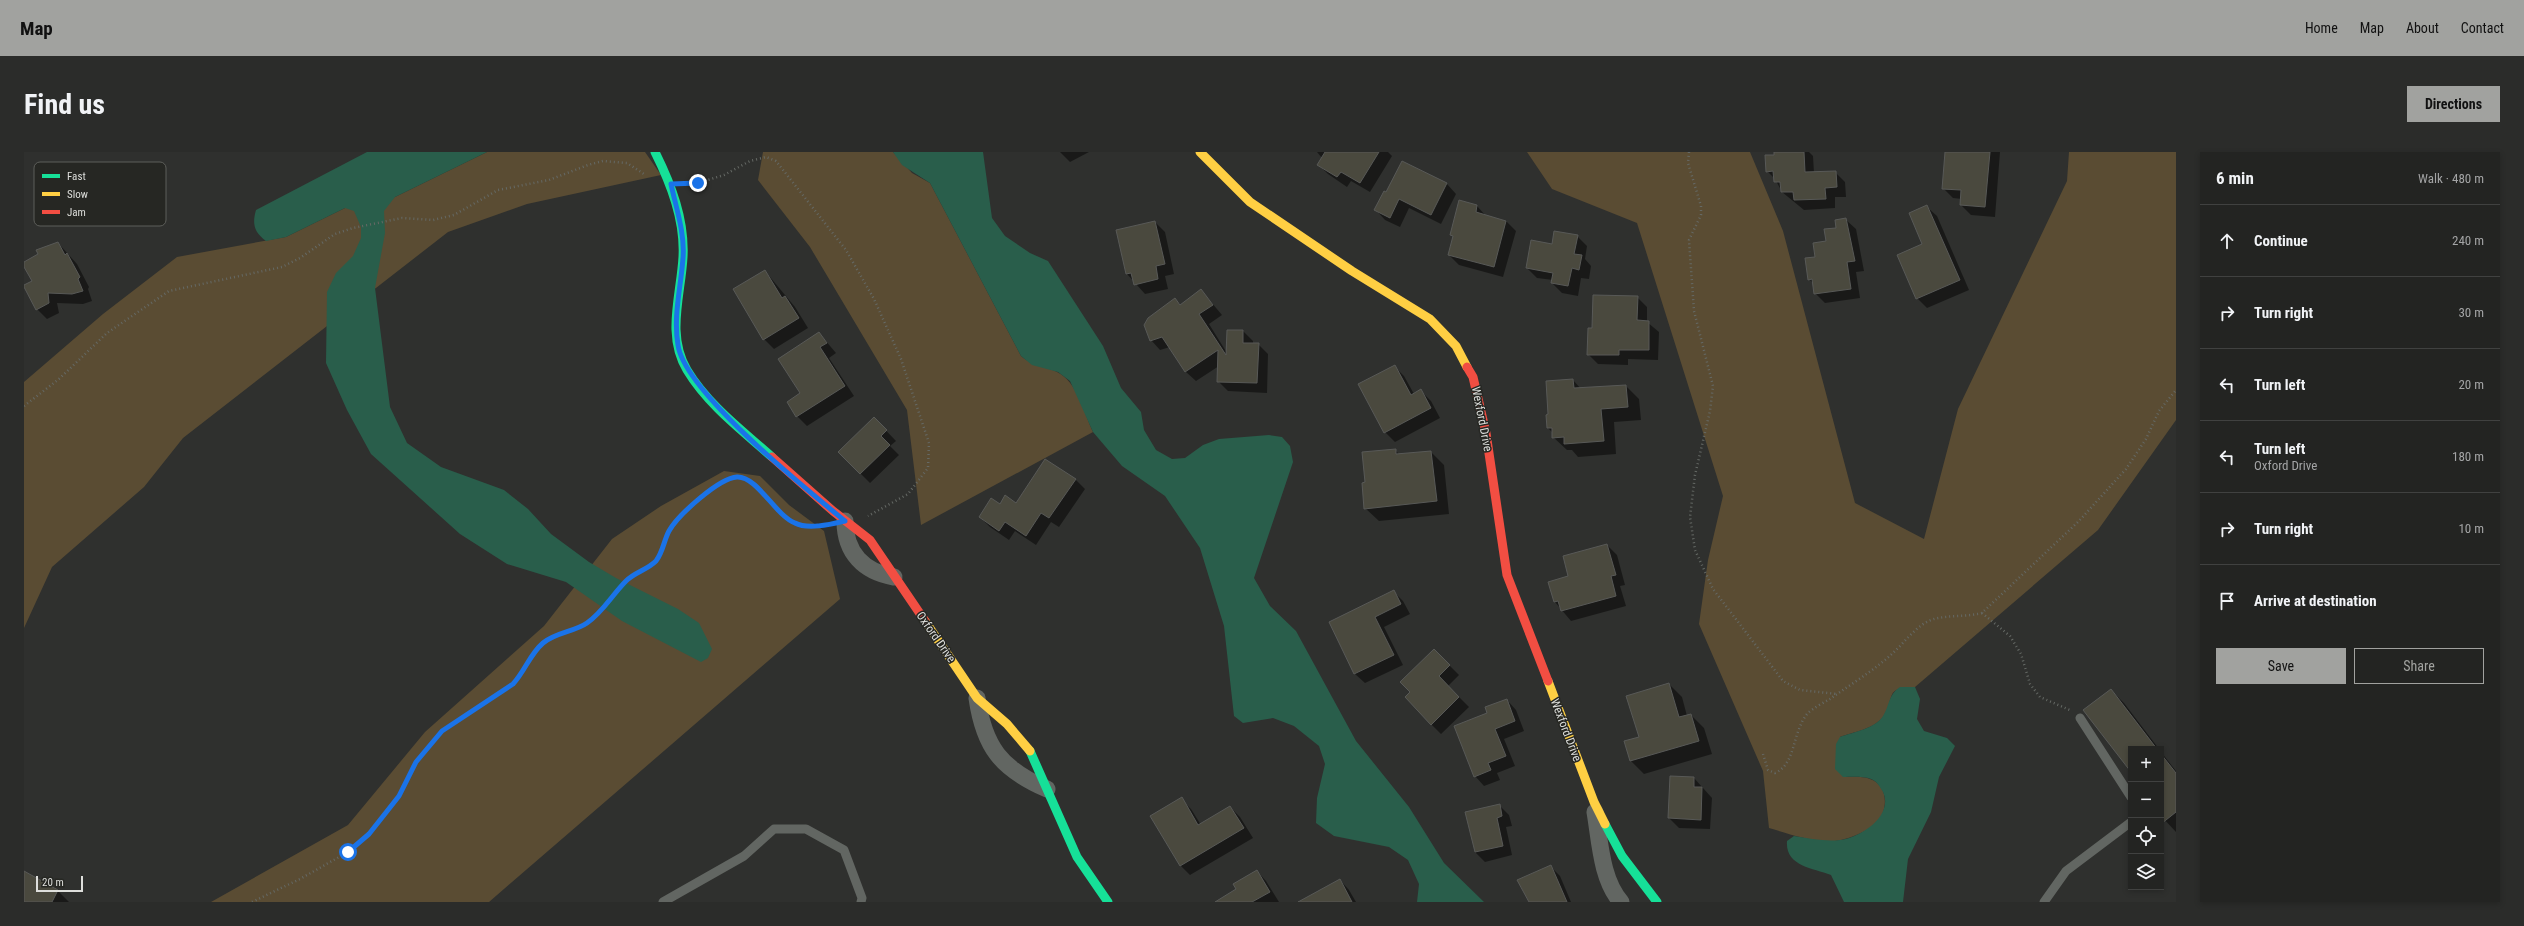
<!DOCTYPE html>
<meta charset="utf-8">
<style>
body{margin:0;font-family:"Roboto Condensed",sans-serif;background:#2b2c2a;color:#f1f3f6}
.controls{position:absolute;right:12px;bottom:12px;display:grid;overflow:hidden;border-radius:0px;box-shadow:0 2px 6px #0003}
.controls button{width:36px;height:36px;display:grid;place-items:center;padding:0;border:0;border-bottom:1px solid #404140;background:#232422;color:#f1f3f6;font:20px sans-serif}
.scale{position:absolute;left:12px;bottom:10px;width:47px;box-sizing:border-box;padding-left:4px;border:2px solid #dedfdc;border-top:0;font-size:11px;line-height:14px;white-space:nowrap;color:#dedfdc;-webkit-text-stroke:3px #262723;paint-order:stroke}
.stop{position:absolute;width:12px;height:12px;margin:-9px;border:3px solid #1a73e8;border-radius:50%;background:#fff}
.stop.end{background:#1a73e8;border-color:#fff;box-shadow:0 1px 4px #0008}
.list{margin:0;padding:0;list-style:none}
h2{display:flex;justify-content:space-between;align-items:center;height:52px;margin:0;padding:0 16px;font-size:17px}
h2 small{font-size:13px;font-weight:400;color:#a3a4a5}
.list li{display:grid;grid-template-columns:26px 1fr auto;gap:12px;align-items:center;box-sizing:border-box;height:72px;padding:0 16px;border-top:1px solid #404140}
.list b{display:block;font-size:15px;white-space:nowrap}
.list p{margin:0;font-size:13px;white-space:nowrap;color:#a3a4a5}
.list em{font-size:13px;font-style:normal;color:#a3a4a5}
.actions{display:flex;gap:8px;padding:12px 16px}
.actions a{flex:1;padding:9px 0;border:1px solid #a1a29f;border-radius:0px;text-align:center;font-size:14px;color:#a1a29f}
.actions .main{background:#a1a29f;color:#111}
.icon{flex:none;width:22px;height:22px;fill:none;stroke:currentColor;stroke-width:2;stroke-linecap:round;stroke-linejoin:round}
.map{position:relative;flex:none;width:2152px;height:750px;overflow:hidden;border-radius:0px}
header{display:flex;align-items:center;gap:24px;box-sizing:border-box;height:56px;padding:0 20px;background:#a1a29f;color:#111}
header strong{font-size:19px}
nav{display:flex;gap:22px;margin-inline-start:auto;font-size:14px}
.intro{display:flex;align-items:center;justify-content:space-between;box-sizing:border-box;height:96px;padding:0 24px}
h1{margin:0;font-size:28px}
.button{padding:10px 18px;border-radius:0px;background:#a1a29f;color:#111;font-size:14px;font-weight:700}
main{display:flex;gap:24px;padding:0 24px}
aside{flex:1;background:#232422;border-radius:0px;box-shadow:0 2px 6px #0003}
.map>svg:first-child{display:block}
.green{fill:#5a4c33}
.water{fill:#295e4b}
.shadow{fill:#0007}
.building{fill:#4a493e;stroke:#585957}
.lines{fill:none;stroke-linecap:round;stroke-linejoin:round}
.path{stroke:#656965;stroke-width:2.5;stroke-dasharray:1 3;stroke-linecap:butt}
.lane{stroke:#626662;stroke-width:9}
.street{stroke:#626662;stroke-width:17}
.fast{stroke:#16e098;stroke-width:9}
.slow{stroke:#ffcf43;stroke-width:9}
.jam{stroke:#f24e42;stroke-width:9}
.route{stroke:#1a73e8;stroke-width:5}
.labels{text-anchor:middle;stroke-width:3;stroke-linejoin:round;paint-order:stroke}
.street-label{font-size:12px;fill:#dedfdc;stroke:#262723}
.key{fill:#262723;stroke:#5d5e5a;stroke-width:1}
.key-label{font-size:11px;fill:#dedfdc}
</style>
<header>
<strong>Map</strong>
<nav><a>Home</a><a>Map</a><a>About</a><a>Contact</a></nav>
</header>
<div class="intro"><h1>Find us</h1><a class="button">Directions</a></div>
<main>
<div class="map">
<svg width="2152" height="750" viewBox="0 0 2152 750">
<rect width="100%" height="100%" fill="#2f302e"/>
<g class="green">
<path d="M463,0H621L637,23L503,52L424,80L159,286L120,335L28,415L0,476V230L79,162L153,105L262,85L321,56L371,45Z"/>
<path d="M739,0H869L888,21L906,31L997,204C1010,215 1019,213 1033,220C1053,229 1060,261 1069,280L897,373L883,258L786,95L734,28Z"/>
<path d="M1503,0H1726L1759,79L1831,351L1900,387L1934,257L2043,29L2045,0H2152V268L2074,378L1891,535C1859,535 1872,546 1859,565C1850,577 1829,580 1816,585L1819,625C1827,625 1839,624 1846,627C1866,634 1864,661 1851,673C1844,679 1826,686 1817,688C1795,693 1766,682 1745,676L1739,619L1675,472L1684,408L1699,344L1613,71L1528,37Z"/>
<path d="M700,319L736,324L765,353L800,379L816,447L465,750H187L324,673L401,580L520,474L588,387L637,354Z"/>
</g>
<g class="water">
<path d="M343,0H463L371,45L360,59L361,81L351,136L366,255L383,291L417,315L480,338L504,357L527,382L565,410L592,426L654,457L675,471L688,497L684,506L677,510L598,469L542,430L483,412L436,382L347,302L323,258L302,211L303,140L312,121L329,104L337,86V75L330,59L321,56L262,85L242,89C230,80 228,72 232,58Z"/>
<path d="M869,0H959L968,66L981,84L1006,101L1024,109L1079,194L1097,236L1117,260L1120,278L1132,298L1148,307L1161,306L1179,293L1195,287L1245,283L1258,285L1266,294L1269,310L1230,426L1246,454L1272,479L1332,589L1385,655L1420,711L1460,750H1393L1395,732L1384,708L1365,695L1310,684L1292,671L1293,646L1301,612L1295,594L1270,574L1249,566L1219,571L1210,564L1200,474L1176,396L1141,344L1098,314L1069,280L1046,229L1034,220L1008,213L997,204L906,31L878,13Z"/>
<path d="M1876,535H1891L1896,547L1893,567L1900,579L1923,586L1931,594L1915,625L1907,660L1884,707L1879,750H1820L1807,723C1788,716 1761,714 1763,689L1770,684C1785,686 1801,690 1816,688C1836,686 1870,664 1859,640C1856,635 1853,629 1847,627C1839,624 1827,625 1819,625L1811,617L1812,592L1816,585C1829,580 1851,577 1859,564C1866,553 1864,543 1876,535Z"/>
</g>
<g class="shadow">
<path d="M1036,0H1065L1046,10Z"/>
<path d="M1293,0H1364L1368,4L1346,40L1327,29L1323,35L1304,22L1294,12L1298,6Z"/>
<path d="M1751,0H1785L1789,4L1790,21L1811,20L1821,30L1822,45H1811V56L1780,58L1758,40L1751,27L1743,19Z"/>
<path d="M1935,0H1976L1971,65L1947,63L1937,53L1938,47L1929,46L1919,36Z"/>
<path d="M1423,32L1432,42L1417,72L1385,56L1376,75L1361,68L1352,58L1360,40Z"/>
<path d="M1453,54L1462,64L1482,69L1492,79L1479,125L1435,113L1425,103L1430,85L1427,82Z"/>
<path d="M1903,55L1913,64L1945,138L1903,156L1893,146Z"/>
<path d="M1822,68L1832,77L1840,119L1832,120L1836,146L1801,151L1791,141L1790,132L1785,127L1792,106Z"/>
<path d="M1131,70L1141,80L1150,122L1141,124L1144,137L1121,142L1103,122Z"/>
<path d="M1553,84L1563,94L1561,107L1567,114L1565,127L1557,126L1554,144L1538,141L1528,131L1529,128L1513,126L1503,116L1529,93Z"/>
<path d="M34,91L53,112L65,135L64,137L68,149L59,152L33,151L35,161L23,167L13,157L0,134L9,129L0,111Z"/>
<path d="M741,119L771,155L784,176L750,197L740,187Z"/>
<path d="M1177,138L1198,163L1185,172L1203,201L1219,179L1229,189V192H1234L1244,202L1243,241L1204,239L1194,229L1195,214L1172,229L1162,220L1146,195L1136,198L1127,188L1151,147L1157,153Z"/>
<path d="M1613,145L1623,155V170L1635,180L1634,208L1604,207V213L1574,212L1564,202L1569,177Z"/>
<path d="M795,181L812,201L805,206L830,244L783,274L773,264Z"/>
<path d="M1370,214L1380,224L1390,242L1397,239L1407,249L1416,266L1371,290L1361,280Z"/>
<path d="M1549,228L1557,237L1602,234L1615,247L1617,268L1590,270L1592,302L1554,305L1548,298H1543L1529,285V281L1524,276Z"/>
<path d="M850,266L872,289L866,294L875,303L846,331L815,300Z"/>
<path d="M1371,298L1376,303L1407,300L1420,313L1425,362L1355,369L1341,356Z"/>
<path d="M1051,327L1061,337L1035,375L1027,370L1012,393L991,379L985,388L966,375L956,365L976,353L992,352Z"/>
<path d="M1583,393L1593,403L1601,433L1596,434L1602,454L1547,469L1531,450L1526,430L1546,425Z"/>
<path d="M1369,439L1379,449L1386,462L1360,475L1379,513L1341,531L1331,522L1306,470Z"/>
<path d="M1410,498L1435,523L1424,534L1445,555L1417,582L1407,572L1387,540Z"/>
<path d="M1645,532L1658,545L1663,564L1667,563L1680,576L1688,602L1620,622L1607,609L1616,586Z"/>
<path d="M2087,538L2100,551L2135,597H2107V619Z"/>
<path d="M1483,548L1492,558L1500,579L1480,587L1491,614L1473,621L1476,628L1460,634L1451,624L1465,562Z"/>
<path d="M2137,600L2152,619V680L2137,664Z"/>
<path d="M1670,626L1688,646L1686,677L1655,676L1645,666Z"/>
<path d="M1157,647L1167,657L1177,673L1206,655L1216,665L1229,686L1166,723L1157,714Z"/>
<path d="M1475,653L1485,663L1488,674L1482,675L1488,703L1461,710L1451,700Z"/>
<path d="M1526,714L1536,724L1547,750H1506L1499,739L1494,728Z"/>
<path d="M1233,719L1242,729L1255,750H1194L1214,738Z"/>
<path d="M0,720L34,739L45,750H0Z"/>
<path d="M1316,728L1325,738L1332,750H1288Z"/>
</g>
<g class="building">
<path d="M1301,0H1355L1336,31L1317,20L1313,25L1293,13Z"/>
<path d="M1750,0H1780L1781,20L1812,19L1813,35L1801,36L1802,47L1770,48L1769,40H1757L1756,30H1750L1749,19L1742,20L1741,3H1750Z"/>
<path d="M1921,0H1966L1961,55L1936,53L1937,38L1918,37Z"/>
<path d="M1378,9L1423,31L1407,63L1375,47L1366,66L1350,58L1360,39L1362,40Z"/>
<path d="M1435,48L1453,53L1452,60L1482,69L1470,115L1424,103L1429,84L1426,83Z"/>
<path d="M1903,53L1936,128L1892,147L1873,103L1898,92L1885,61Z"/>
<path d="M1822,66L1831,109L1823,110L1827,137L1790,142L1788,127L1784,128L1781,106L1791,105L1789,91L1802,89L1800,77L1812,76L1811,68Z"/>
<path d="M1131,69L1141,112L1132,114L1134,127L1110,133L1107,121L1102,122L1092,78Z"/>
<path d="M1530,79L1554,83L1550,102L1558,103L1555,118L1548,116L1544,134L1527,131L1529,121L1502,116L1507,88L1528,92Z"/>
<path d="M34,90L41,103L43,101L56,125L54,127L59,139L48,142L24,141L25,151L12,158L0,135V133L8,129L0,115V110L14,102L12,98Z"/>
<path d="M741,118L758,146L761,144L775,166L739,188L709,137Z"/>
<path d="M1177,137L1189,153L1175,162L1202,203L1203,178H1219V191H1235L1233,231L1193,230L1194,198L1161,220L1138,185L1126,189L1120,173L1124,166L1151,146L1156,153Z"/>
<path d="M1569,143L1614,144L1613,168L1625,169V198H1595V203H1563L1564,176H1568Z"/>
<path d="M795,180L803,191L796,195L821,234L772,265L763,250L776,241L754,207Z"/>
<path d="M1371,213L1387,243L1397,237L1407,256L1360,281L1334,232Z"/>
<path d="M1549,227L1550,236L1602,233L1604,255L1577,257L1580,289L1540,292V285L1528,286V276H1523L1522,263L1524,262L1522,229Z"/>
<path d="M850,265L863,278L857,284L866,293L836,322L814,300Z"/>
<path d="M1372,297V302L1407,299L1413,349L1340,357L1338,331L1341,330L1338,300Z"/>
<path d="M1021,307L1052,327L1025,366L1017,361L1002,384L981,370L975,379L955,365L967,346L976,352L981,343L992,351Z"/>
<path d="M1583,392L1592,423L1587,424L1592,444L1537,459L1534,449L1530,450L1524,430L1544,424L1539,404Z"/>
<path d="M1370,438L1377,452L1351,465L1370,503L1330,522L1305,470Z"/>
<path d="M1410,497L1426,513L1415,524L1435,545L1407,573L1381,545L1386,540L1376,530Z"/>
<path d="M1645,531L1655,565L1667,562L1675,589L1606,609L1600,589L1615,585L1602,544Z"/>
<path d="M2087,537L2133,597H2107V620L2059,558Z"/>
<path d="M1483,547L1491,569L1471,577L1482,604L1464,611L1467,618L1450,625L1430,574L1463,561L1461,555Z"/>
<path d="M2137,602L2152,621V660L2137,672Z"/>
<path d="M1646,624L1670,625V635H1678L1677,668L1644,666Z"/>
<path d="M1158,645L1174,673L1206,654L1220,676L1156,714L1126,664Z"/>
<path d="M1476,652L1478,664L1473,666L1479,694L1451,700L1441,660Z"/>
<path d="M1527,713L1543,750H1505L1493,728Z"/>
<path d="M1233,718L1246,740L1228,750H1191L1212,737L1209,732Z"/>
<path d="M0,719L34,738L28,750H0Z"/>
<path d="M1316,727L1328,750H1274Z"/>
</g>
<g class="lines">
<g class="path">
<path d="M1665,0L1664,11L1677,54V63L1665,88L1670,159L1689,234L1686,259L1671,323L1666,365L1671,398L1689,437L1759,529L1776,538L1813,542"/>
<path d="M665,31H674L700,23L726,9L742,5L752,9L822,98L850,147L877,207L905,291L904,316L884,342L844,364"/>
<path d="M0,254L35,227L83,181L145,139L258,115L276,106L311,82L329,76L378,66L409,68L430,63L474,38L525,28L564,13L579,9L603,11L620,22"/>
<path d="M1958,461L1986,484L1997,502L2006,532L2016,545L2048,559"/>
<path d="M1739,602L1744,618L1751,621C1772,612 1768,581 1783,562C1789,556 1799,551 1806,547C1827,532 1851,518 1870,500C1882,489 1893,472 1910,467C1925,463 1942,465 1958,461L2054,370L2102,317L2122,287L2135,259L2152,238"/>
<path d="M228,750L276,727L324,700L345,682L375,644L392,610L418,579L489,532C501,519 506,502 519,491C532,480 550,480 563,471C580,459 588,442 602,429C611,420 624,418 632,408C639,400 640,387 646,378C654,363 696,324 714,325C739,327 748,364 772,372C779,374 789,373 796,373"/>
</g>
<g class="lane">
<path d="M2056,566L2107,645"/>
<path d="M639,750L720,704L750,677H782L820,698L838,746L837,750"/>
<path d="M2020,750L2042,719L2107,670"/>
</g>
<g class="street">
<path d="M821,369C821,401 840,420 870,425"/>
<path d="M953,546C960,595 977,617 1023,637"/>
<path d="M1571,660C1576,689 1577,727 1597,750"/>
</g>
<g class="fast">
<path d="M631,0C647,32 661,68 659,105C657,143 642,183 663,218C684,253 719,279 748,305"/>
<path d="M1006,599L1053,705L1084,750"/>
<path d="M1581,672L1598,704L1633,750"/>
</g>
<g class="slow">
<path d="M1176,0L1226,50L1328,119L1406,167L1432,194L1443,215"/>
<path d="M901,469L953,546L983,572L1006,599"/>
<path d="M1524,529L1570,650L1581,672"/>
</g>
<g class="jam">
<path d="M1443,215L1449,225L1462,281L1483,423L1524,529"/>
<path d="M748,305L809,359L846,388L901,469"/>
</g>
</g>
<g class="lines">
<path class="route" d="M324,700L345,682L375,644L392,610L418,579L489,532C501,519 506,502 519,491C532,480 550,480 563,471C579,460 588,443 602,429C611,420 623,418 632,409C639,400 640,388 645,379C654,363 695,326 713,325C733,324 751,363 771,371C784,378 808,372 821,369C783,338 660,239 654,193C649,164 657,135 659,106C661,81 652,56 647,32L674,31"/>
</g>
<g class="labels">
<g class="street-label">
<text transform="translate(1458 267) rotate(79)" y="4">Wexford Drive</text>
<text transform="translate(912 485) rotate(55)" y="4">Oxford Drive</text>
<text transform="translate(1542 578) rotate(69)" y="4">Wexford Drive</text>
</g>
</g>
<rect x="10" y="10" width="132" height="64" rx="6" class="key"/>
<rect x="18" y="22" width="18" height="4" fill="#16e098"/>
<rect x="18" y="40" width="18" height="4" fill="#ffcf43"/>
<rect x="18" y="58" width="18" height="4" fill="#f24e42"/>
<g class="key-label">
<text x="43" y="28">Fast</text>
<text x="43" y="46">Slow</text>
<text x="43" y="64">Jam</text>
</g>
</svg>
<div class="controls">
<button>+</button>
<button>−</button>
<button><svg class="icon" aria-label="locate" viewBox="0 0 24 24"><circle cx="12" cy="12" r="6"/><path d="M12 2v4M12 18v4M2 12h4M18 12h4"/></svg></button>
<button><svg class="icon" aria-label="layers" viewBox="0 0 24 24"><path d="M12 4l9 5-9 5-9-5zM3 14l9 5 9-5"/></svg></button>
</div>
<div class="scale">20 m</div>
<div class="stop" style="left:324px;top:700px"></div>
<div class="stop end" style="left:674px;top:31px"></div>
</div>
<aside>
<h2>6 min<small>Walk · 480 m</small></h2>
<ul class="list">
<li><svg class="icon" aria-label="ahead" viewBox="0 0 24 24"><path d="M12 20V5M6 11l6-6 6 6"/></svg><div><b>Continue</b></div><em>240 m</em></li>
<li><svg class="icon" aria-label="right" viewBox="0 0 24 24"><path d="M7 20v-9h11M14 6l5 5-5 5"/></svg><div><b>Turn right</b></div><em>30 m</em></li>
<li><svg class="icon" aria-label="left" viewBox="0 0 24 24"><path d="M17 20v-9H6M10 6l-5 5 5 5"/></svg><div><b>Turn left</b></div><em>20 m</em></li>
<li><svg class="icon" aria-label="left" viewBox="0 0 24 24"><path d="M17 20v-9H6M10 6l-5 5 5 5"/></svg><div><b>Turn left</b><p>Oxford Drive</p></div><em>180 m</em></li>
<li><svg class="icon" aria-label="right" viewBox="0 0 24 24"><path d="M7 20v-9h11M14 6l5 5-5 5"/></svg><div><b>Turn right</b></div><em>10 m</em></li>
<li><svg class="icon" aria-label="arrive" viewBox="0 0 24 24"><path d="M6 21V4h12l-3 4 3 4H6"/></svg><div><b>Arrive at destination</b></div></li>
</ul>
<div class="actions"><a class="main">Save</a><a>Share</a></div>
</aside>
</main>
